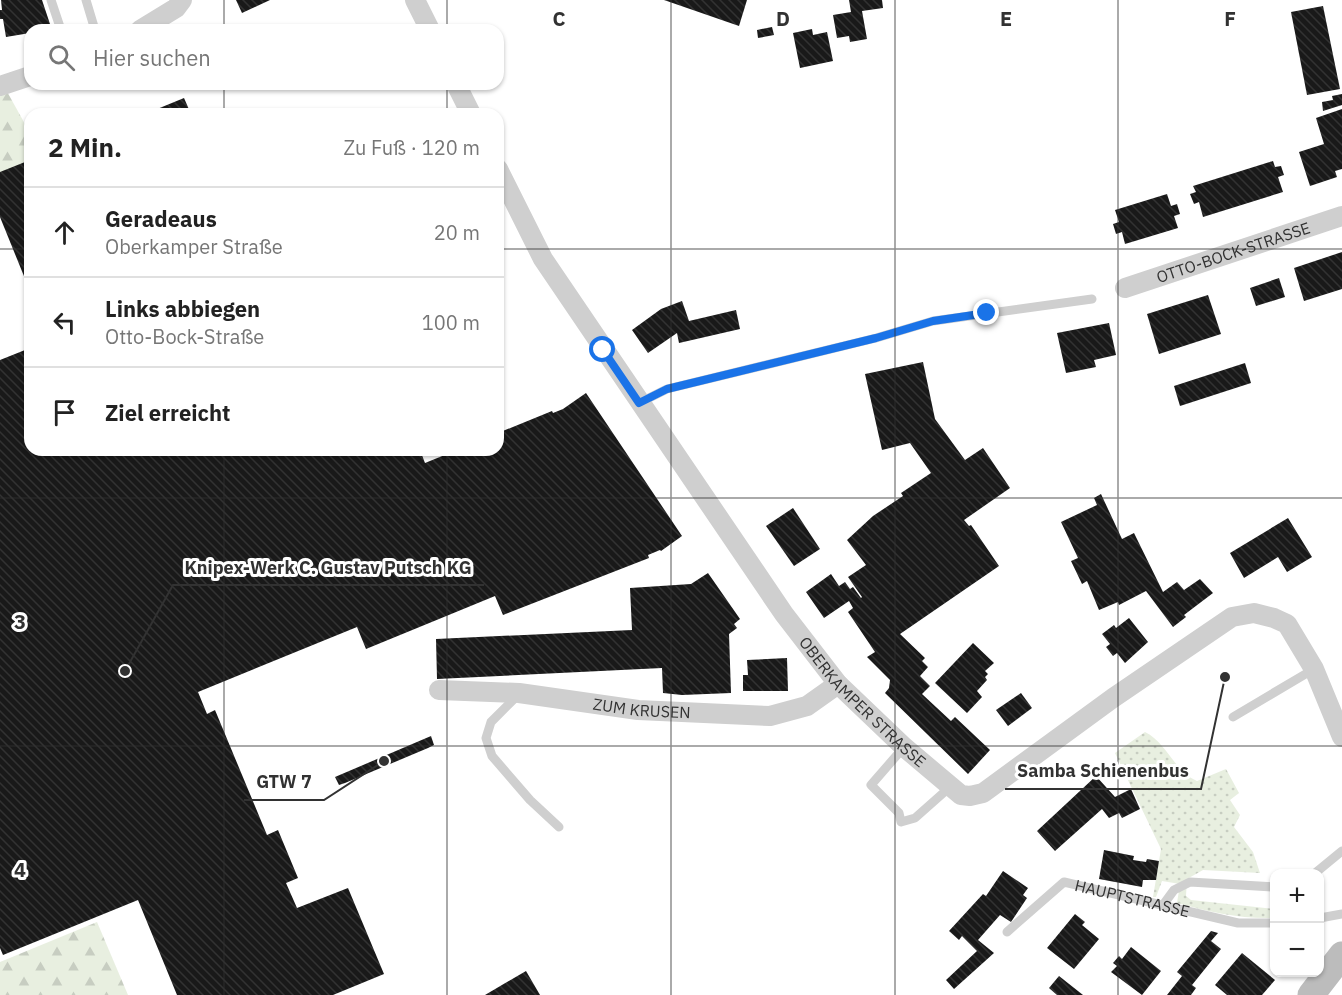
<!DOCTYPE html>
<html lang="de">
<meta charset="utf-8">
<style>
body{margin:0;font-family:"IBM Plex Sans",sans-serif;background:#f2f2f2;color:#222}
.controls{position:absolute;right:18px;bottom:18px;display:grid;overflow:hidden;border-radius:12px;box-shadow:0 2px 4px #0004}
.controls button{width:54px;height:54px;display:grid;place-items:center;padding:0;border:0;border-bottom:2px solid #e0e0e0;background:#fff;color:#222;font:30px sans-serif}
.stop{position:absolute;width:18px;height:18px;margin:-14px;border:4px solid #1a73e8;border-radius:50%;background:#fff}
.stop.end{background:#1a73e8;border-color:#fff;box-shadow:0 2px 6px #0008}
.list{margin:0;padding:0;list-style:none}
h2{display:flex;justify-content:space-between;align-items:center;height:78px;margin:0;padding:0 24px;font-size:26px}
h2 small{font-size:20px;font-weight:400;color:#767676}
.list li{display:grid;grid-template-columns:39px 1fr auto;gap:18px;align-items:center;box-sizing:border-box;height:90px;padding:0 24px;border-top:2px solid #e0e0e0}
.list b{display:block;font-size:22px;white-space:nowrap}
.list p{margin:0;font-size:20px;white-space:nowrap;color:#767676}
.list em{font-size:20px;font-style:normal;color:#767676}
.icon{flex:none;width:33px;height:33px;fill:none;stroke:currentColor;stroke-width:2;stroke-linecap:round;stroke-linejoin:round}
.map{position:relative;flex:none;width:1342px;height:995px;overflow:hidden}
.search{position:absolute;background:#fff;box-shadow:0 2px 4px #0004;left:24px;top:24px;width:480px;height:66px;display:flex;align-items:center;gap:15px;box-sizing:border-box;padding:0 21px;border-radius:18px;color:#767676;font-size:22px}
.panel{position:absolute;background:#fff;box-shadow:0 2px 4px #0004;left:24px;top:108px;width:480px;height:348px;border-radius:18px}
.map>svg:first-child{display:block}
.grass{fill:url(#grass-dots)}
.forest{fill:url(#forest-firs)}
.building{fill:url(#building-back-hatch)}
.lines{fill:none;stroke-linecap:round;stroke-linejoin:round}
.service{stroke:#cfcfcf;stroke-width:9}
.minor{stroke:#cfcfcf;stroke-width:20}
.secondary{stroke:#bcbcbc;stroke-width:27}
.route{stroke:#1a73e8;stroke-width:8}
.grid{fill:none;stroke:#323232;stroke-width:1.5;stroke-opacity:0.55}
.labels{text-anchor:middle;stroke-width:6;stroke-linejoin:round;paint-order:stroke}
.street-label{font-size:16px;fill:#323232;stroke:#fff}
.grid-label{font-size:20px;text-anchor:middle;font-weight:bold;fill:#323232;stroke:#fff;stroke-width:6;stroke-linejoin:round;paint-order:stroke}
.leader{fill:none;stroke:#323232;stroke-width:2}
.callout-dot{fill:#323232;stroke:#fff;stroke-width:2}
.callout-label{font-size:18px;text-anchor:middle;font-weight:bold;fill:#323232;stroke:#fff;stroke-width:6;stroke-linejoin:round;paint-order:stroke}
</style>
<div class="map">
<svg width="1342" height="995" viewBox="0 0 1342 995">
<defs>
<pattern id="grass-dots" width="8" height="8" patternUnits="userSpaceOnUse" patternTransform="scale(1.5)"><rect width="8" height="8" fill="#e8efe0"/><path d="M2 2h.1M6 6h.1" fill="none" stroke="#c7cdc1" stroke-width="1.8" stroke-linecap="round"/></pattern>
<pattern id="forest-firs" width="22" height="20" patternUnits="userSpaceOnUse" patternTransform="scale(1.5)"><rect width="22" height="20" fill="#e8efe0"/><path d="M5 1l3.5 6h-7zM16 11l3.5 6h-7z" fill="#c7cdc1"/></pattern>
<pattern id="building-back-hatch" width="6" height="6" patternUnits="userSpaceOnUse" patternTransform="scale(1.5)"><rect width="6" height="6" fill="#191919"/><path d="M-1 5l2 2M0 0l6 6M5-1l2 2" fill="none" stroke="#323232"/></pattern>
</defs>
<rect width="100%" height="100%" fill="#fff"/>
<path class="grass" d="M1145,732C1167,743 1174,771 1197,781L1226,769L1239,793L1230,800L1240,815L1234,827L1253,852L1260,873L1203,870L1187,879L1186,896L1191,900L1274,909V918C1240,919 1210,912 1177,903L1180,884L1162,881L1156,897H1153L1161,849L1115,753Z"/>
<g class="forest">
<path d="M0,79L30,133V176L0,188Z"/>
<path d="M97,922L128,995H0V962Z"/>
</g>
<g class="building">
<path d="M1,0H42L52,30H30V33L6,37L3,19H0V10H2Z"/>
<path d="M236,0H270L242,13Z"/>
<path d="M664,0H747L739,26Z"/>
<path d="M849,0H882L883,8L862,11L867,39L850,42L849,36L837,38L833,15L851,12Z"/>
<path d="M1323,6L1340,89L1307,95L1291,12Z"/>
<path d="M772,27L774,35L758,38L757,30Z"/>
<path d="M812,29L813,35L827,32L833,61L800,68L793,33Z"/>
<path d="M1342,94V105L1323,111L1322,102L1333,100L1332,96Z"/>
<path d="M184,98L191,114H145Z"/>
<path d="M1342,109V169L1335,171L1337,177L1310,186L1299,152L1324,144L1316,118Z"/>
<path d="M30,160V291L0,217V172Z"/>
<path d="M1273,161L1275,167L1281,166L1284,175L1278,177L1283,192L1203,217L1199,202L1194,204L1190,194L1196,192L1193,186Z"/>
<path d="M1167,194L1171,206L1177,204L1180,214L1174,216L1178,228L1125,244L1122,232L1116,234L1113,224L1119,222L1115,210Z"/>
<path d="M1342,252V289L1304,301L1294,268Z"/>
<path d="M1279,278L1285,297L1256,306L1250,288Z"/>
<path d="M1208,295L1221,334L1159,354L1147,314Z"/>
<path d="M682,301L689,321L736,310L740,329L679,343L677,333L648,353L632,330L661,309Z"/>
<path d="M1109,323L1116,355L1094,360L1096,367L1066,373L1057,333Z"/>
<path d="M30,348V450H420L425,463L457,450H498V433L552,411L553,413L563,409L586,393L682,536L661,551L660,550L648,555L649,558L503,615L495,596L366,649L357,627L198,692L207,714L215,710L267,835L278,830L298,878L286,883L297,908L348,888L384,974L333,995H177L138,900L3,955L0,948V360Z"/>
<path d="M923,362L935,419L965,460L983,448L1010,488L964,520L969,526L971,525L999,566L900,634L925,658L922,661L928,667L920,676L930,686L922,694L951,721L955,717L990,750L968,774L885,693L889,688L890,680L867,657L875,652L848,612L853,608L849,601L824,618L806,592L831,574L839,586L845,582L850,589L853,587L861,598L862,597L848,577L866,565L847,540L873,516L903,496L901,493L931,473L910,443L882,450L865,374Z"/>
<path d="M1245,363L1251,383L1180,406L1174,386Z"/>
<path d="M1101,494L1122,539L1134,533L1163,592L1177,582L1184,590L1200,579L1213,593L1184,615L1186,617L1173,627L1146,591L1119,605L1118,602L1099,610L1087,581L1082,584L1071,561L1078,558L1061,522L1097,505L1094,498Z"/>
<path d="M793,508L820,549L794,566L766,526Z"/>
<path d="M1288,518L1312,557L1287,572L1278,557L1244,578L1230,553Z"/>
<path d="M708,573L740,619L734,624L737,628L729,634L731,693L682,695L663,693L662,668L437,679L436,639L632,630L630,588L691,584Z"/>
<path d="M1129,618L1148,642L1125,663L1117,653L1113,656L1106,647L1110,644L1102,634L1114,625L1116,628Z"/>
<path d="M973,643L994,663L985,671L988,674L985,677L987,680L977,691L982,697L967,713L935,683Z"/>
<path d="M787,658L788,691H743V675H748L747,660Z"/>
<path d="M1021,693L1032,708L1008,726L996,710Z"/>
<path d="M431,736L434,745L428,748L345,783L339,785L335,777Z"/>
<path d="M1096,776L1115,797L1131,789L1140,809L1122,818L1119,813L1109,818L1102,809L1055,851L1037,831Z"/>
<path d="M1104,850L1134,856L1133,860L1146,862L1147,859L1159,861L1156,880H1143L1142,887L1099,879Z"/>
<path d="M1003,871L1028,888L1023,895L1027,898L1011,922L1000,915L978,940L994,953L954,989L946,980L977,951L962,936L959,940L949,931L983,894L986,896Z"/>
<path d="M1075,914L1085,922L1082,925L1099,939L1074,969L1047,948Z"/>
<path d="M1211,931L1218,933L1211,941L1221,949L1192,985L1196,988L1191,995H1167L1182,976L1177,972Z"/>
<path d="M1131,947L1161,971L1142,995L1111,972L1117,966L1113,963L1119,956L1122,959Z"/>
<path d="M1242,953L1275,980L1262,995H1227L1215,985Z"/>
<path d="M526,971L540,995H485Z"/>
<path d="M1059,976L1083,995H1057L1049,988Z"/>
</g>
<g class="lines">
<g class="service">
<path d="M51,0L61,30"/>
<path d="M86,0L95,30"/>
<path d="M639,403L667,389L876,338L933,321L1092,299"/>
<path d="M518,695L491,722L486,738L492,756L530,800L559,827"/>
<path d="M1233,717L1314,669"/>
<path d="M904,747L871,785L899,813L901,822L915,818L950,787"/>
<path d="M1314,874L1342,851"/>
<path d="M1163,905L1174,890L1190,882L1274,887"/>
<path d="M1320,918L1342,914"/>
<path id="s1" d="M1007,932L1064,882L1238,923H1274"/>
</g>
<g class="minor">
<path d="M415,0L430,30"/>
<path d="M140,30L176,8L182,0"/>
<path d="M456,84L471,114"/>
<path d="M0,86L30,76"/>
<path id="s2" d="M498,169L543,259L784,614L838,684L904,747L961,795L970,796L983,793L1113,698L1232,617L1254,613L1274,618L1287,624L1314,669L1342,737"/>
<path id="s3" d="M1125,288L1342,216"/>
<path id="s4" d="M439,690L519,693L638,710L770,716L807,706L838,684"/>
</g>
<path class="secondary" d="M1311,995L1342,955"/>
</g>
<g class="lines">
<path class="route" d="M603,350L639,403L667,389L876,338L933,321L987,313"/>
</g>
<path class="grid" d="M224,0V30M447,0V30M671,0V995M895,0V995M1118,0V995M224,84V114M447,84V114M0,249H30M498,249H1342M224,450V995M447,450V995M0,498H1342M0,746H1342"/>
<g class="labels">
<g class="street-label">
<text dy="6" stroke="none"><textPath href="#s3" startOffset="114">OTTO-BOCK-STRASSE</textPath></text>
<text dy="6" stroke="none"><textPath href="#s2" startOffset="648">OBERKAMPER STRASSE</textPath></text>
<text dy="6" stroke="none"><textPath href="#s4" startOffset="204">ZUM KRUSEN</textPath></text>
<text dy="6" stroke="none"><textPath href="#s1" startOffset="146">HAUPTSTRASSE</textPath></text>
</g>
</g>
<g class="grid-label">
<text x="559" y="26">C</text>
<text x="783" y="26">D</text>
<text x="1006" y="26">E</text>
<text x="1230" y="26">F</text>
<text x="20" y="629">3</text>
<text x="20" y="877">4</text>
</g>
<path class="leader" d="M125 671L173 585H484M1225 677L1201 789H1005M384 761L324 800H244"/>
<g class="callout-dot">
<circle cx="125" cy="671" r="6"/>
<circle cx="1225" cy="677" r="6"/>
<circle cx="384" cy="761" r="6"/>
</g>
<g class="callout-label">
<text x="328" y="574">Knipex-Werk C. Gustav Putsch KG</text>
<text x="1103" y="777">Samba Schienenbus</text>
<text x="284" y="788">GTW 7</text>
</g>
</svg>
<div class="controls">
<button>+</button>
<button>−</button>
</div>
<div class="stop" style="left:603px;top:350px"></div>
<div class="stop end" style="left:987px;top:313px"></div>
<div class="search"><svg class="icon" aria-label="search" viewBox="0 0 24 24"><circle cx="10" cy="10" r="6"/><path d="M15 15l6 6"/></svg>Hier suchen</div>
<section class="panel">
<h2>2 Min.<small>Zu Fuß · 120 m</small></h2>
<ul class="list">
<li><svg class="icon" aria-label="ahead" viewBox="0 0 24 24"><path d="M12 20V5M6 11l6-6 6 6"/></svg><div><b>Geradeaus</b><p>Oberkamper Straße</p></div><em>20 m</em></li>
<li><svg class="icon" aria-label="left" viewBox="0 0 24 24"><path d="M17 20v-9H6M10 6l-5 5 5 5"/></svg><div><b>Links abbiegen</b><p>Otto-Bock-Straße</p></div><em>100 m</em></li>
<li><svg class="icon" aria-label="arrive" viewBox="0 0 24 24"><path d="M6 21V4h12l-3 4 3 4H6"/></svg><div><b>Ziel erreicht</b></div></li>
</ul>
</section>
</div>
